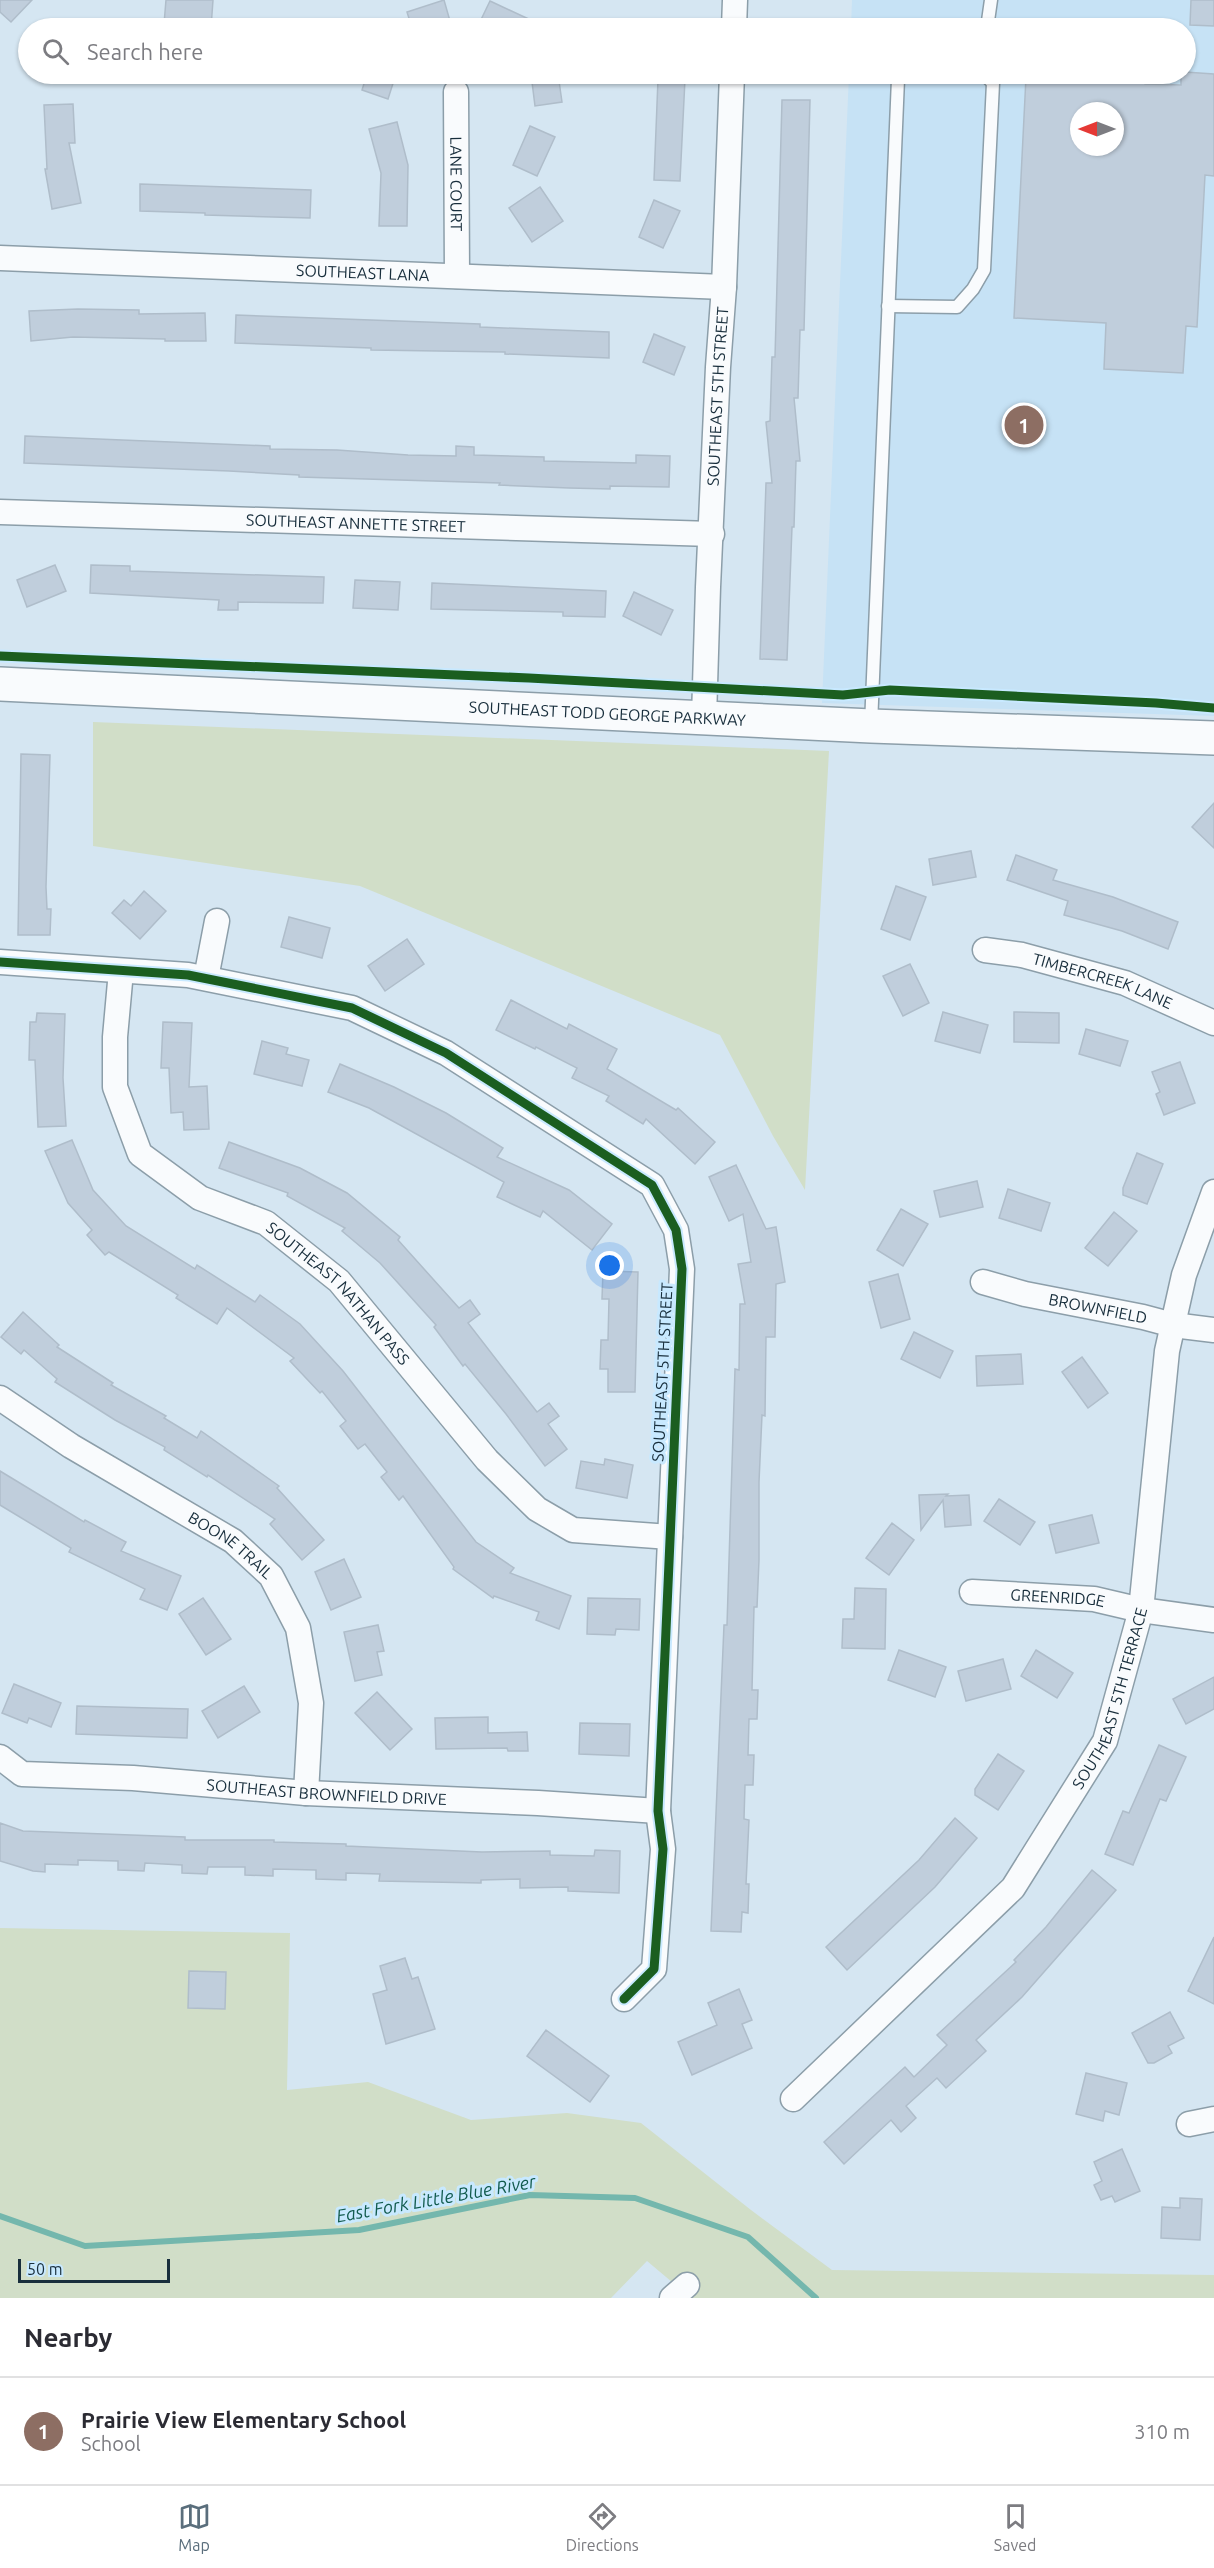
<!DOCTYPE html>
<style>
body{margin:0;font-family:Ubuntu,sans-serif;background:#f7f7f7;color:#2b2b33}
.compass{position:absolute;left:1070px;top:102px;width:54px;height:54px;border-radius:50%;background:#fff;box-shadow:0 2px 4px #0004;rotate:270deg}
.scale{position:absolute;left:18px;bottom:15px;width:152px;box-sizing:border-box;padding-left:6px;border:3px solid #182e3c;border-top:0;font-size:16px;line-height:21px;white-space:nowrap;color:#182e3c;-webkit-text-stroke:4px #c8e9ff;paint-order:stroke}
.you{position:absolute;left:610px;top:1266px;width:21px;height:21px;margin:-15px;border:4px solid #fff;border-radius:50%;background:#1a73e8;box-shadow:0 0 0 9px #1a73e833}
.badge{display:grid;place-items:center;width:39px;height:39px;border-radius:50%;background:#5a6e7c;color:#fff;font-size:20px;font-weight:700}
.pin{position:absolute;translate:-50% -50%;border:3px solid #fff;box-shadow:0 2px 6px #0006}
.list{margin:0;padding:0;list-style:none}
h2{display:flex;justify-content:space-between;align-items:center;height:78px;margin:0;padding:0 24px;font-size:26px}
h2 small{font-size:20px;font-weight:400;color:#7c7c81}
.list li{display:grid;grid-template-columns:39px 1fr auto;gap:18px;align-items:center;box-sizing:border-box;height:108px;padding:0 24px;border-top:2px solid #e1e1e2}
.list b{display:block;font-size:22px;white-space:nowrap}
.list p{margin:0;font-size:20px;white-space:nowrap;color:#7c7c81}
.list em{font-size:20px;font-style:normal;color:#7c7c81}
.icon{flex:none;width:33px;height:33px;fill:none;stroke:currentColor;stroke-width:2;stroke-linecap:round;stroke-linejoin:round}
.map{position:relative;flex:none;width:1214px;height:2298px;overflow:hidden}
.search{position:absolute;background:#fff;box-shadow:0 2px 4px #0004;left:18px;right:18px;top:18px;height:66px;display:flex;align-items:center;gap:15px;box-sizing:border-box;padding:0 21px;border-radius:33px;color:#7c7c81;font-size:22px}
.sheet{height:186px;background:#fff}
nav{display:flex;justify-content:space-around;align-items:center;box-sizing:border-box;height:84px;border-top:2px solid #e1e1e2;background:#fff;font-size:16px;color:#7c7c81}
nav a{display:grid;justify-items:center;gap:3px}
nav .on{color:#5a6e7c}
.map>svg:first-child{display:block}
.built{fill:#c6e2f5;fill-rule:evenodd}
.green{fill:#d1dec8}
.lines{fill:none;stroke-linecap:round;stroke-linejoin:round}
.stream{stroke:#74b7ad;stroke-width:6}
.building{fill:#c0cedc;stroke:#afbdca;stroke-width:1.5;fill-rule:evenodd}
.lane-casing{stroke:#8c9ea9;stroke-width:15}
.street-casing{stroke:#8c9ea9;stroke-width:27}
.secondary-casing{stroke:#8c9ea9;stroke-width:36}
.lane{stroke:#f9fbfd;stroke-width:12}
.street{stroke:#f9fbfd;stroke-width:24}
.secondary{stroke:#f9fbfd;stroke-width:33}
.cycleway-casing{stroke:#c8e9ff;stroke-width:13}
.cycleway{stroke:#1b5e20;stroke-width:9}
.labels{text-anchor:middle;stroke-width:6;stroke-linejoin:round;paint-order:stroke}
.street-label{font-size:16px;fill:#182e3c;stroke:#c8e9ff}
.water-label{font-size:18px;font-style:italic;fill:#125b4e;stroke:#c8e9ff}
</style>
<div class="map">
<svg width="1214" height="2298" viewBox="0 0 1214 2298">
<rect width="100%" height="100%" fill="#d5e6f2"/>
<path class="built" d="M852,0H1214V716L822,703L849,74H1186V28H851ZM1079,111H1115V147H1079Z"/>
<g class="green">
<path d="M93,722L829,751L805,1190L773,1136L720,1035L360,886L93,846Z"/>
<path d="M0,1928L290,1933L287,2090L368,2082L471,2120L567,2113L641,2123L751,2210L832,2270L1214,2275V2298H691L647,2261L611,2298H0Z"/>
</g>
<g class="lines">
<path class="stream" d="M0,2216L85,2246L359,2230L530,2195L635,2198L748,2237L816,2298"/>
</g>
<g class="building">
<path d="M0,0H32L11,22L0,12Z"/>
<path d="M166,0H213L211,28L164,24Z"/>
<path d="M444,0L452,28H412L407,12Z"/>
<path d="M1191,0H1214V26L1190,25Z"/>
<path d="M490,1L548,28H477Z"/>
<path d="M1185,72L1214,74V176L1205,175L1197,327L1186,326L1183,373L1104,369L1106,323L1014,318L1026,77L1080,80V74H1145V84L1181,85V74ZM1079,111H1115V147H1079Z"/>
<path d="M367,74H396L388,99L362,90Z"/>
<path d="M531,74H558L562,102L535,106Z"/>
<path d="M658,79H685L680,181L654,180Z"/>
<path d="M782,100H810L804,330H800L798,398H794L800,461H796L794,527H792L787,660L760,659L766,483H772L766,422L770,421L772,357H775Z"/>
<path d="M73,104L75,143H69L81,203L52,209L45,169H47L44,105Z"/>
<path d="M397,122L408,165L407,226H379L381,173L369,129Z"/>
<path d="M530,126L555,137L537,176L513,165Z"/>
<path d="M140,184L311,190L310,218L205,215V213L140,211Z"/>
<path d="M540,187L563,221L532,242L509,208Z"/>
<path d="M654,200L680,211L663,248L639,237Z"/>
<path d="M78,309L139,310V314L205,313L206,341H165V339L73,337L31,341L29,311Z"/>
<path d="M236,315L480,324V327L609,332V358L505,354V352L371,350V348L235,343Z"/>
<path d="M654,334L685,347L674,375L643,362Z"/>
<path d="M25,436L270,446V449L337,450L408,455L456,456V446L474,447V455L544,457V461L636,463V455L670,456L669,487L610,486V489L569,488L499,485L500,483L299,477V475L229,471L24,463Z"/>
<path d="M55,565L66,591L27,607L17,580Z"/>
<path d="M91,565L130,566V571L324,577L323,603L238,602V610H218L219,600L90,593Z"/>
<path d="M355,580L400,582L398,610L353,608Z"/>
<path d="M432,583L606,591L605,617L563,616V612L431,609Z"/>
<path d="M634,592L673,610L661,635L623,616Z"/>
<path d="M21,754L50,755L46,887L47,909H51L50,935H18Z"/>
<path d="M1214,803V848L1192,827Z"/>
<path d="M971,851L976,877L933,885L929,859Z"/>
<path d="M1016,855L1057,870L1053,880L1113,897L1178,922L1168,949L1122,931L1064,915L1068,901L1007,880Z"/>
<path d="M896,886L926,897L910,940L881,929Z"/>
<path d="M144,891L166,911L140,939L112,913L124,900L131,906Z"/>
<path d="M289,917L330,928L322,958L281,947Z"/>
<path d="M407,939L424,964L385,991L368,966Z"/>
<path d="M910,964L929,1003L903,1016L883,976Z"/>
<path d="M511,1000L567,1029L569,1024L617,1049L607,1069L676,1110L678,1108L715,1142L695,1164L646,1119L643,1124L606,1101L609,1096L572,1078L577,1068L536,1047L535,1049L496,1030Z"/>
<path d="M943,1012L988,1025L980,1053L935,1041Z"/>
<path d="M1014,1012L1059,1013V1043L1014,1042Z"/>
<path d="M37,1013L65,1014L63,1078L66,1126L38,1127L35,1060H29L30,1022H36Z"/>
<path d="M163,1022L192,1023L189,1087L207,1086L209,1129L184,1130L183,1112L171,1113L169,1068H161Z"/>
<path d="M1086,1029L1128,1041L1120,1066L1079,1054Z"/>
<path d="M262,1041L288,1048L286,1054L309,1060L302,1086L254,1074Z"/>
<path d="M1180,1062L1195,1103L1164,1115L1156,1094L1160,1092L1152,1072Z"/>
<path d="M340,1064L394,1087L446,1113L503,1148L497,1157L569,1190L612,1224L592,1250L543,1211L540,1217L497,1197L504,1182L369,1108L328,1092Z"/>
<path d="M72,1140L93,1190L126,1226L195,1269L197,1265L255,1302L260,1295L300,1324L343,1371L476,1542L514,1568L510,1573L571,1596L559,1629L536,1620L539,1612L494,1596L493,1598L453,1569L454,1567L403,1496L399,1500L381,1477L387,1472L365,1444L358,1449L340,1426L346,1421L322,1391L320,1393L290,1361L294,1358L227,1308L217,1324L176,1298L178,1295L109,1252L105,1255L87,1235L92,1230L68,1203L45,1151Z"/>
<path d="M229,1142L300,1168L347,1193L400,1237L398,1240L459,1308L470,1300L480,1314L468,1323L537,1412L549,1403L559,1416L548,1424L567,1449L545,1466L506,1414L465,1364L463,1366L434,1327L436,1325L380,1263L342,1231L345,1228L287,1196L288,1193L219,1168Z"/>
<path d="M1137,1153L1163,1164L1147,1204L1123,1195V1188Z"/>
<path d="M736,1165L766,1229L776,1227L785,1282L776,1284L775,1337H766L765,1416L762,1415L759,1482V1560L757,1607H754L752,1690H758L757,1719H749L748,1755H754L753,1785H745L744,1819L749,1820L746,1884H749L748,1913L742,1912L741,1932L711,1931L724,1625H727L735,1369L739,1370L740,1304H745L738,1264L751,1262L743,1214L729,1221L709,1177Z"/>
<path d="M977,1181L983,1207L940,1217L934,1191Z"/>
<path d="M1008,1189L1050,1203L1041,1231L999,1218Z"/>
<path d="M901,1209L928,1224L903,1266L877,1250Z"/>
<path d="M1114,1212L1137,1231L1108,1266L1085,1248Z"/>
<path d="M603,1271L638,1272L635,1392H608V1369H600L601,1340H608L609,1299H602Z"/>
<path d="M898,1274L910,1319L881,1328L869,1282Z"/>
<path d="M23,1312L59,1345L57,1347L113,1383L111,1385L166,1416L164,1418L197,1438L201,1431L279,1486L277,1488L324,1540L302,1560L270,1524L275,1519L208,1475L207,1477L164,1450L165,1447L115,1420L55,1382L57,1379L24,1350L21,1354L1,1337Z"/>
<path d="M914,1332L953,1351L940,1378L901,1359Z"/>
<path d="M1021,1354L1023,1384L977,1386L976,1356Z"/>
<path d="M1082,1357L1108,1393L1088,1408L1062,1372Z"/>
<path d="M605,1459L633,1465L627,1498L576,1488L581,1461L604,1465Z"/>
<path d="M0,1471L84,1522L85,1520L126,1542L121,1551L181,1576L167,1610L140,1599L145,1589L69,1552L71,1548L0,1505Z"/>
<path d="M948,1494L946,1496L969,1495L971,1525L945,1527L943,1500L921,1530L919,1495Z"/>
<path d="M999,1499L1035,1522L1020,1545L984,1521Z"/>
<path d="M1092,1515L1099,1543L1056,1553L1049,1525Z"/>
<path d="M892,1523L914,1540L889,1575L866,1558Z"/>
<path d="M344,1559L361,1597L331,1610L315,1572Z"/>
<path d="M855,1588L886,1589L885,1649L842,1648L843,1619H854Z"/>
<path d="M203,1598L231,1639L206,1655L179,1614Z"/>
<path d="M588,1598L640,1599L639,1630L616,1629L615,1635L587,1634Z"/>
<path d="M378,1625L384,1651L377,1652L382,1675L355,1681L344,1632Z"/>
<path d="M899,1650L946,1667L935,1697L888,1680Z"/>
<path d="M1036,1650L1073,1673L1057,1698L1021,1676Z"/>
<path d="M1003,1659L1011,1689L966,1701L958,1671Z"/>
<path d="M1214,1677V1709L1186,1724L1173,1699Z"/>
<path d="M14,1684L61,1703L51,1727L29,1718L27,1723L2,1713Z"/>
<path d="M244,1686L260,1712L218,1738L202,1711Z"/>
<path d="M377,1692L412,1729L390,1750L355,1713Z"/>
<path d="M77,1706L188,1709L187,1738L76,1734Z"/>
<path d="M488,1717V1733L527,1732L528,1751H508L507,1748L436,1749L435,1718Z"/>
<path d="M580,1723L630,1724L629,1756L579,1754Z"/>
<path d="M1159,1745L1186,1757L1166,1801L1160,1799L1133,1865L1105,1854L1123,1811L1129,1813Z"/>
<path d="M998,1754L1024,1771L998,1810L975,1795V1789Z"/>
<path d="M955,1818L977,1838L935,1887L847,1970L826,1947L919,1860Z"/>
<path d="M0,1823L23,1831L185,1837V1840H274V1842L346,1844V1846L482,1852L550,1851V1855L594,1856L595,1850L620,1851L619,1893L568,1891V1887L520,1888V1879L481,1880V1883L379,1881L380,1874L346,1873V1880L316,1879V1870L273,1869V1876L245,1875V1867H208L207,1874L182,1873V1865L145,1863L144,1871L118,1870V1861L78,1860V1865L45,1864V1872L33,1871L0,1861Z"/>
<path d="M1092,1870L1116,1890L1022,1997L976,2040L986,2051L946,2088L937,2078L906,2106L916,2118L901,2132L891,2120L844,2164L824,2142L905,2067L914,2077L947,2045L937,2035L1016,1962L1014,1960L1046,1927Z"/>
<path d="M1214,1937V2004L1188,1991Z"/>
<path d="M405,1958L412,1979L418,1977L435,2029L386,2044L373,1994L387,1990L380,1966Z"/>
<path d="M189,1971L226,1972L225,2009L188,2008Z"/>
<path d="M739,1989L752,2020L742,2024L752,2048L692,2075L678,2042L717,2025L708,2003Z"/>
<path d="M1170,2012L1184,2038L1168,2046L1172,2053L1154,2063H1148L1132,2033Z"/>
<path d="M546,2030L609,2076L590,2102L527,2056Z"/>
<path d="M1086,2073L1127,2083L1119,2115L1105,2111L1103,2121L1076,2114Z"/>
<path d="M1122,2149L1140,2191L1115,2202L1112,2196L1101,2200L1094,2185L1102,2181L1094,2162Z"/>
<path d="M1180,2198L1202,2199L1200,2240L1161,2238L1162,2207L1180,2208Z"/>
</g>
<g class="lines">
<g class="lane-casing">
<g id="lane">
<path d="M987,28L991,0"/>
<path d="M888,306L957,307L973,289L984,270L993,83L984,74"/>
<path d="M871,725L898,79L904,74"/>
</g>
</g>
<g class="street-casing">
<g id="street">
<path d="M734,28L735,0"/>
<path id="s1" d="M456,92L457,276"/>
<path id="s2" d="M0,258L724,287"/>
<path id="s3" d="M0,512L712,534"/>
<path id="s4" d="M704,718L708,587L718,367L724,287L732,74"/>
<path id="s5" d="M985,950L1022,955L1125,983L1214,1023"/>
<path d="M0,962L188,975L352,1008L446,1053L652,1185L676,1230L682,1269L658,1811L663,1849L654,1969L624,1999"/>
<path id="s6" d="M121,971L115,1037V1087L140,1154L200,1198L266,1223L339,1281L487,1460L537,1509L573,1530L670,1537"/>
<path d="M206,978L217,921"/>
<path id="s7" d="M983,1282L1025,1294L1143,1317L1173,1325L1214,1330"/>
<path id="s8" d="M0,1398L71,1446L233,1541L271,1576L298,1628L311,1703L306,1793"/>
<path id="s9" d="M972,1592L1094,1599L1141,1610L1214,1620"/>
<path id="s10" d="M0,1757L22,1774L133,1778L306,1793L538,1803L658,1811"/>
<path id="s11" d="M793,2099L1013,1888L1105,1741L1141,1610L1167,1351L1184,1275L1214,1192"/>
<path d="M1189,2124L1214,2119"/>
<path d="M672,2298L687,2285"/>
</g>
</g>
<g class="secondary-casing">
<g id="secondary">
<path id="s12" d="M0,684L871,726L1214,738"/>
</g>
</g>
<use href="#lane" class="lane"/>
<use href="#street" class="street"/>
<use href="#secondary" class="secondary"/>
<g class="cycleway-casing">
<g id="cycleway">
<path d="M0,656L529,678L843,695L890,690L1156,703L1214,708"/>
<path d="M0,962L188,975L352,1008L446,1053L652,1185L676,1230L682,1269L658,1811L663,1849L654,1969L624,1999"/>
</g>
</g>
<use href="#cycleway" class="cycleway"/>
</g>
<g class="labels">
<g class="street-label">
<text dy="6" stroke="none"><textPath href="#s1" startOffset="92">LANE COURT</textPath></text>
<text dy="6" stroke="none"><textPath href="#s2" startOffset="363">SOUTHEAST LANA</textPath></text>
<text dy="6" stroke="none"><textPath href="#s4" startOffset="322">SOUTHEAST 5TH STREET</textPath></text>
<text dy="6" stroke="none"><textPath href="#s3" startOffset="356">SOUTHEAST ANNETTE STREET</textPath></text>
<text dy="6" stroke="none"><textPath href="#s12" startOffset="608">SOUTHEAST TODD GEORGE PARKWAY</textPath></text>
<text dy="6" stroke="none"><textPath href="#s5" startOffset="122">TIMBERCREEK LANE</textPath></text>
<text dy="6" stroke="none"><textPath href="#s6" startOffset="434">SOUTHEAST NATHAN PASS</textPath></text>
<text dy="6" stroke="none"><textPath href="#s7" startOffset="118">BROWNFIELD</textPath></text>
<text transform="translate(662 1372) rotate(-87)" y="6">SOUTHEAST 5TH STREET</text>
<text dy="6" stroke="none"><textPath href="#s8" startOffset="274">BOONE TRAIL</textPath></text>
<text dy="6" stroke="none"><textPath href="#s9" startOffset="86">GREENRIDGE</textPath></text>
<text dy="6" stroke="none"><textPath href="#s11" startOffset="520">SOUTHEAST 5TH TERRACE</textPath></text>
<text dy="6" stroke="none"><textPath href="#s10" startOffset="333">SOUTHEAST BROWNFIELD DRIVE</textPath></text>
</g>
<g class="water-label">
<text transform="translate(436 2199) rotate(-10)" y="6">East Fork Little Blue River</text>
</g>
</g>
</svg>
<svg class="compass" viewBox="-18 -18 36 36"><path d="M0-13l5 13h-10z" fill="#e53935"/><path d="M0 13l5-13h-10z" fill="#7c7c81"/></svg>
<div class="scale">50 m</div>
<div class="you"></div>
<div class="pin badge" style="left:1024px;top:425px;background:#8d6e63">1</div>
<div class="search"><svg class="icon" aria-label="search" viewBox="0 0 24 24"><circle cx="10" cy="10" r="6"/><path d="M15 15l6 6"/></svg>Search here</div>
</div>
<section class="sheet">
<h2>Nearby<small></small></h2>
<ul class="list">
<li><span class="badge" style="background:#8d6e63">1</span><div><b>Prairie View Elementary School</b><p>School</p></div><em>310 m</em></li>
</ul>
</section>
<nav>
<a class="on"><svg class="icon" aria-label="map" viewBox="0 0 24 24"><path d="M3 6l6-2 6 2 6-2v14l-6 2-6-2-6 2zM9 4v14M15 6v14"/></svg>Map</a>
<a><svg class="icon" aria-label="directions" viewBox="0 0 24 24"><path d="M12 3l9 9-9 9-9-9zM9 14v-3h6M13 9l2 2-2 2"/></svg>Directions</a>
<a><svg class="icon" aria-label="saved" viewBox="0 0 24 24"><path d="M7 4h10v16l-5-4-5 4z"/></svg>Saved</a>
</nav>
